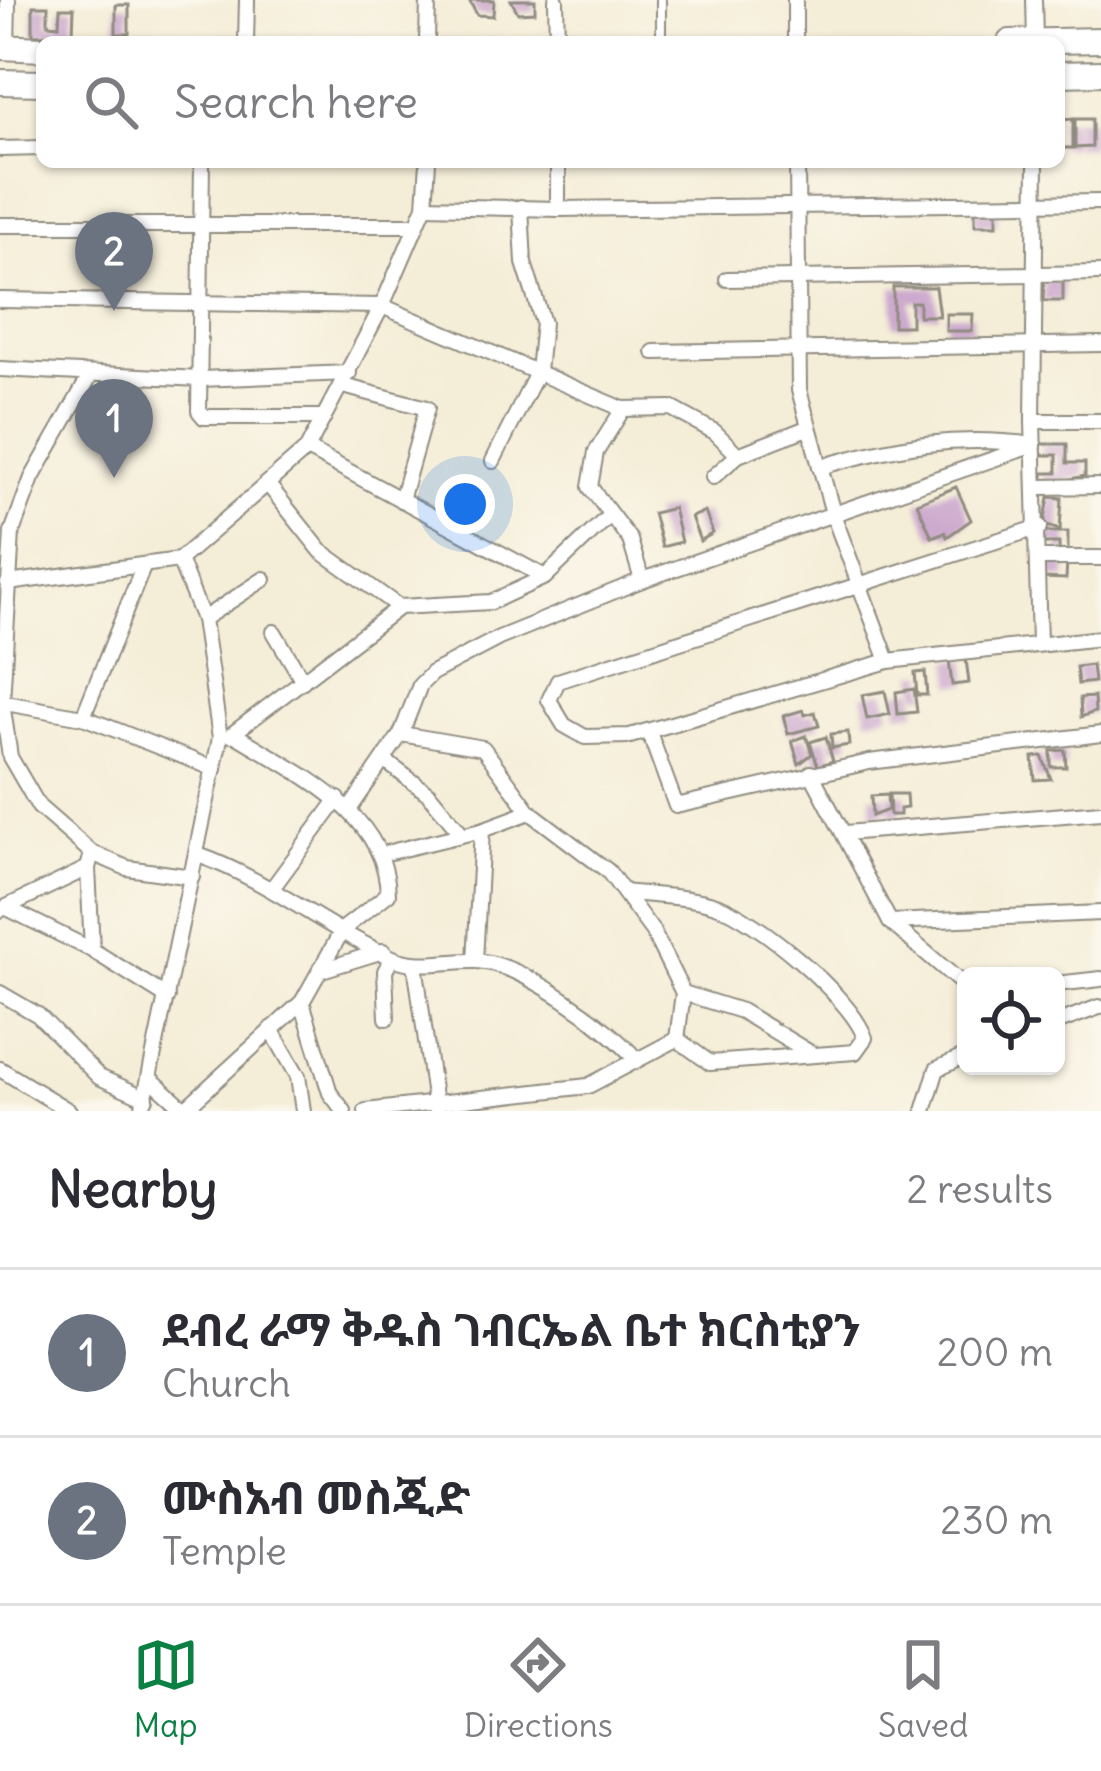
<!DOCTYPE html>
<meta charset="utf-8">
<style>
body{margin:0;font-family:Delius,"Noto Sans Ethiopic",sans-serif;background:#f2f2f3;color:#2b2b33}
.controls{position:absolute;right:36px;bottom:36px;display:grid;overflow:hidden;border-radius:18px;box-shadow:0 3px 9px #0004}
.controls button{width:108px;height:108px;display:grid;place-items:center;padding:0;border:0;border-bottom:3px solid #e1e1e2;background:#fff;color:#2b2b33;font:60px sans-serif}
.you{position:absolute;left:465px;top:504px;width:42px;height:42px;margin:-30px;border:9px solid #fff;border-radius:50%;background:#1a73e8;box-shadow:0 0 0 18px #1a73e833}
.badge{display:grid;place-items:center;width:78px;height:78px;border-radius:50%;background:#0b8043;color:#fff;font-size:39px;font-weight:700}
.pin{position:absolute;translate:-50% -99px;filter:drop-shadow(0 3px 6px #0008)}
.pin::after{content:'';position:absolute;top:63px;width:42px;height:36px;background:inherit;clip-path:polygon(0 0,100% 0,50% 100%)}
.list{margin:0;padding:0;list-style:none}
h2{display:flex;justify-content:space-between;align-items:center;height:156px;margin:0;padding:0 48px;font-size:51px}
h2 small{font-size:39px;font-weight:400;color:#7c7c81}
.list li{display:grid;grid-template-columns:78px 1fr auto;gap:36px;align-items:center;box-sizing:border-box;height:168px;padding:0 48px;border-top:3px solid #e1e1e2}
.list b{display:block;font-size:45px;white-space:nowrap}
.list p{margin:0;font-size:39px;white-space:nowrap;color:#7c7c81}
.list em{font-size:39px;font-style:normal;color:#7c7c81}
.icon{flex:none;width:66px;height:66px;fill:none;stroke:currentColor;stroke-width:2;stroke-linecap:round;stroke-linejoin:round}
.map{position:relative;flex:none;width:1101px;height:1111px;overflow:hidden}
.search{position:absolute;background:#fff;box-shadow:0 3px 9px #0004;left:36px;right:36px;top:36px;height:132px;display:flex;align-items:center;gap:30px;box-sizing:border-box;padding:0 42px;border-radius:18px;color:#7c7c81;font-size:45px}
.sheet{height:492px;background:#fff}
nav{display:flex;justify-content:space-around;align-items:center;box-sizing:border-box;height:168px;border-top:3px solid #e1e1e2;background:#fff;font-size:33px;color:#7c7c81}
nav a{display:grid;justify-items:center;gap:6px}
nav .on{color:#0b8043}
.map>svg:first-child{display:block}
.building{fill:#cca9ce}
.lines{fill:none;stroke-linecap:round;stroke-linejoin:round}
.lane-casing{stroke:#908c81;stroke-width:12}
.street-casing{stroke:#908c81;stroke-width:18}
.highway-casing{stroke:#908c81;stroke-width:28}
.lane{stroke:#fff;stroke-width:8}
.street{stroke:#fff;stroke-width:14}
.highway{stroke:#fff;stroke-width:24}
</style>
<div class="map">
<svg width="1101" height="1111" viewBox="0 0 1101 1111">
<rect width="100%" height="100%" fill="#fbf7ec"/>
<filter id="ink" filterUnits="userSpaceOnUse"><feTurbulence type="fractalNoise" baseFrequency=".00833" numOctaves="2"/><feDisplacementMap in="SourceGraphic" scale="24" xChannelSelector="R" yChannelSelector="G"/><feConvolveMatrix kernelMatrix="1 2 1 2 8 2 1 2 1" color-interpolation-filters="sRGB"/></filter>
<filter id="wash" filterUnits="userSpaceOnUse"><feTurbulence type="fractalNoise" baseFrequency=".004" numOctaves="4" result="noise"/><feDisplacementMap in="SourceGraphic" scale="48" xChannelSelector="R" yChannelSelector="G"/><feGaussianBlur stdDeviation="2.7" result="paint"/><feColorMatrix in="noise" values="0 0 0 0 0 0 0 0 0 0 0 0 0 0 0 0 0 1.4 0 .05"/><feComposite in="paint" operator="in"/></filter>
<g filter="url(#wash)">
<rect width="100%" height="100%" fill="#f4edd7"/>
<g id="blocks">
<g class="building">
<path d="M469,0H494L493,16L477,15Z"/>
<path d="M511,0H535V12L518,13Z"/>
<rect x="116" y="5" width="13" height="29"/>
<path d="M33,6H48V24L59,25L60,8H74L73,34L33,35Z"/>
<path d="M1073,119V148H1059V120Z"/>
<path d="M1075,119H1092V147L1075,148Z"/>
<rect x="975" y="211" width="22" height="14"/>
<path d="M1044,280H1063V301H1043Z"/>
<path d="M893,287H935L939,316H919V302H911V326H893Z"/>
<path d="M946,314H973L972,331H946Z"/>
<path d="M1041,444H1067V463H1085V476L1043,485V473H1057V455H1041Z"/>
<path d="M956,487L971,520L947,537L945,532L932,537L917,503Z"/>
<path d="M1049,497L1062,498L1060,530L1044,525Z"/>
<path d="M673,508L681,542L662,547L653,513Z"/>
<path d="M705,512L713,533L700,541L691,517Z"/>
<path d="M1043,532H1068V552L1059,551V543H1043Z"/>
<path d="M1067,561L1066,579L1041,578L1042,562Z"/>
<path d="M966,659L969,683L952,685L949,660Z"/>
<path d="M1092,665L1094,682L1078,684L1076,667Z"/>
<path d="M925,672L927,695H917L915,673Z"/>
<path d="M914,689L917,712L898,714L896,692Z"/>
<path d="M885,691L890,714L867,719L862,695Z"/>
<path d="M1094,697L1095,712L1081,717L1080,698Z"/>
<path d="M803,710L805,715L815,712L819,726L788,734L783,716Z"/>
<path d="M848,732L849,745L832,748L831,734Z"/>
<path d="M806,736L812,754L799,764L792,741Z"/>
<path d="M826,737L833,761L818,766L810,742Z"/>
<path d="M1065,750L1066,767H1051V751Z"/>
<path d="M1042,756L1051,779L1035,780L1033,757Z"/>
<path d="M889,794H906L907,808L900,809V815H890Z"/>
<path d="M887,795L888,810L872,816L871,796Z"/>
</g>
</g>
</g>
<g filter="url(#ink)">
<use href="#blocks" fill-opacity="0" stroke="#908c81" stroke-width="3"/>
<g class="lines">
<g class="lane-casing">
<path id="lane" d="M661,42V0"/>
</g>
<g class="street-casing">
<g id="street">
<path d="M556,0L557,42"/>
<path d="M795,0V42"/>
<path d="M1034,0L1035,41"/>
<path d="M246,42L247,0"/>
<path d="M427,42L428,0"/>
<path d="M7,47L8,0"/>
<path d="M0,149L42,148"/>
<path d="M202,162L199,411L204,417H324"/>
<path d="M797,162L799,390L834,517L888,661"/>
<path d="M1036,162L1033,421L1039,644"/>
<path d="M425,206L558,209L1101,202"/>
<path d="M558,209V162"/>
<path d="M0,225H415"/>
<path d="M727,279L1101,273"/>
<path d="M0,300L382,306L623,409L671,408L715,432L738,455L807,428"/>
<path d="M654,352L1101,344"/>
<path d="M0,369L200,379L349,373"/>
<path d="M90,376L32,478L12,532L2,702L10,757L39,807L92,853L127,868L192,877"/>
<path d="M343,386L427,408L401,500"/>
<path d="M623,409L596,452L590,487L630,540L642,580"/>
<path d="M1033,421H1101"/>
<path d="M307,449L545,577"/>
<path d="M493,461L538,371L543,323L524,263L521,207"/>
<path d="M820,467C893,446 957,434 1033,445"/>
<path d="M713,477L738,455"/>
<path d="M270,487L321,551L399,607"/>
<path d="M1039,487L1101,486"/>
<path d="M1040,527L558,681L549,700L564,725L585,737L630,736L888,661L1101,638"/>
<path d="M1039,558H1101"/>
<path d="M8,583L179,560L307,449L382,306L425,206L428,162"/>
<path d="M203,619L264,579"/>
<path d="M274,632L303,681"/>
<path d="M0,702L83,717L215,769"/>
<path d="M83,717L144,565"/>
<path d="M649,732L676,806L869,762L1101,734"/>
<path d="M401,734L420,685L432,673L499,638L642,580L1034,445"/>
<path d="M231,735L399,607L491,602L545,577L609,516"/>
<path d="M385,761L429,794L462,834"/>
<path d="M811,773L890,922L966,987"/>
<path d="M349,810L401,734L483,748L530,812L608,871L653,932L683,993L677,1039L588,1086L366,1111"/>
<path d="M845,833L1101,812"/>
<path d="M382,854L482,830L530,812"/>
<path d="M198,855C269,880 326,929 393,958C419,969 449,960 476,961C522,963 607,1026 637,1060"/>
<path d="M88,868L92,950"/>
<path d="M273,887L338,799"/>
<path d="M624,892C654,896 687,896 716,905C756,918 852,998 865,1038L855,1052L710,1063L677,1039"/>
<path d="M9,909L92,950L167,997"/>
<path d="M0,910L88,868L92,853"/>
<path d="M890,922L1101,913"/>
<path d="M475,961L482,830"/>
<path d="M415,964L436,1111"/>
<path d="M325,969L383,951"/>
<path d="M1056,984L1101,979"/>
<path d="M0,993L38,1015L99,1077L146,1098"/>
<path d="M683,993L741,1011L812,1054"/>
<path d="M302,1002L330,1093L344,1111"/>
<path d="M387,1018L385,971L392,958"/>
<path d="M1056,1023L1099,1007"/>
<path d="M271,1029L298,1076L303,1111"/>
<path d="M0,1069L69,1111"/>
<path d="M152,1080L187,1111"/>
<path d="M185,1109L302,1002L343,929L388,894C386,811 295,772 234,734"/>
<path d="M142,1111L220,738L203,619L179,560"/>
<path d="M924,1111L937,1069L966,1056"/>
</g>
</g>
<g class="highway-casing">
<g id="highway">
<path d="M1010,42L1101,40"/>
<path d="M0,47L42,49"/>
<path d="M1059,74L1101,73"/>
<path d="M0,82L42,83"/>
</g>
</g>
<use href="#lane" class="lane"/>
<use href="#street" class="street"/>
<use href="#highway" class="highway"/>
</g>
</g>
</svg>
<div class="controls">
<button><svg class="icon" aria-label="locate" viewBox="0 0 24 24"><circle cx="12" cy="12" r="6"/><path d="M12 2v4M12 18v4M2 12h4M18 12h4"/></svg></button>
</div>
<div class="you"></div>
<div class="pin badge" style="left:114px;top:478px;background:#6b7280">1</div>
<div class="pin badge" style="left:114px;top:311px;background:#6b7280">2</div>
<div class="search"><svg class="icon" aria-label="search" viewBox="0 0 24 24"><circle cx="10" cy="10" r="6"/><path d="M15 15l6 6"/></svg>Search here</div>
</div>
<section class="sheet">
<h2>Nearby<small>2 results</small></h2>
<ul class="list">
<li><span class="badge" style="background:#6b7280">1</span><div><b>ደብረ ራማ ቅዱስ ገብርኤል ቤተ ክርስቲያን</b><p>Church</p></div><em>200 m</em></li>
<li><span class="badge" style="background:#6b7280">2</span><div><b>ሙስአብ መስጂድ</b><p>Temple</p></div><em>230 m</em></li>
</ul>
</section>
<nav>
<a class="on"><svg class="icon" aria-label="map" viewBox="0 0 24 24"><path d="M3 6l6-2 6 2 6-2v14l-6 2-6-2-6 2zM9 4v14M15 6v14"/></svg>Map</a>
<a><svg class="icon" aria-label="directions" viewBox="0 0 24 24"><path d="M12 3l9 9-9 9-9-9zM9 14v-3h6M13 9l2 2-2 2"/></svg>Directions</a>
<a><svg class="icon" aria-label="saved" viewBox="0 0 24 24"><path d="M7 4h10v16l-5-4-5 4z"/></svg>Saved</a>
</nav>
